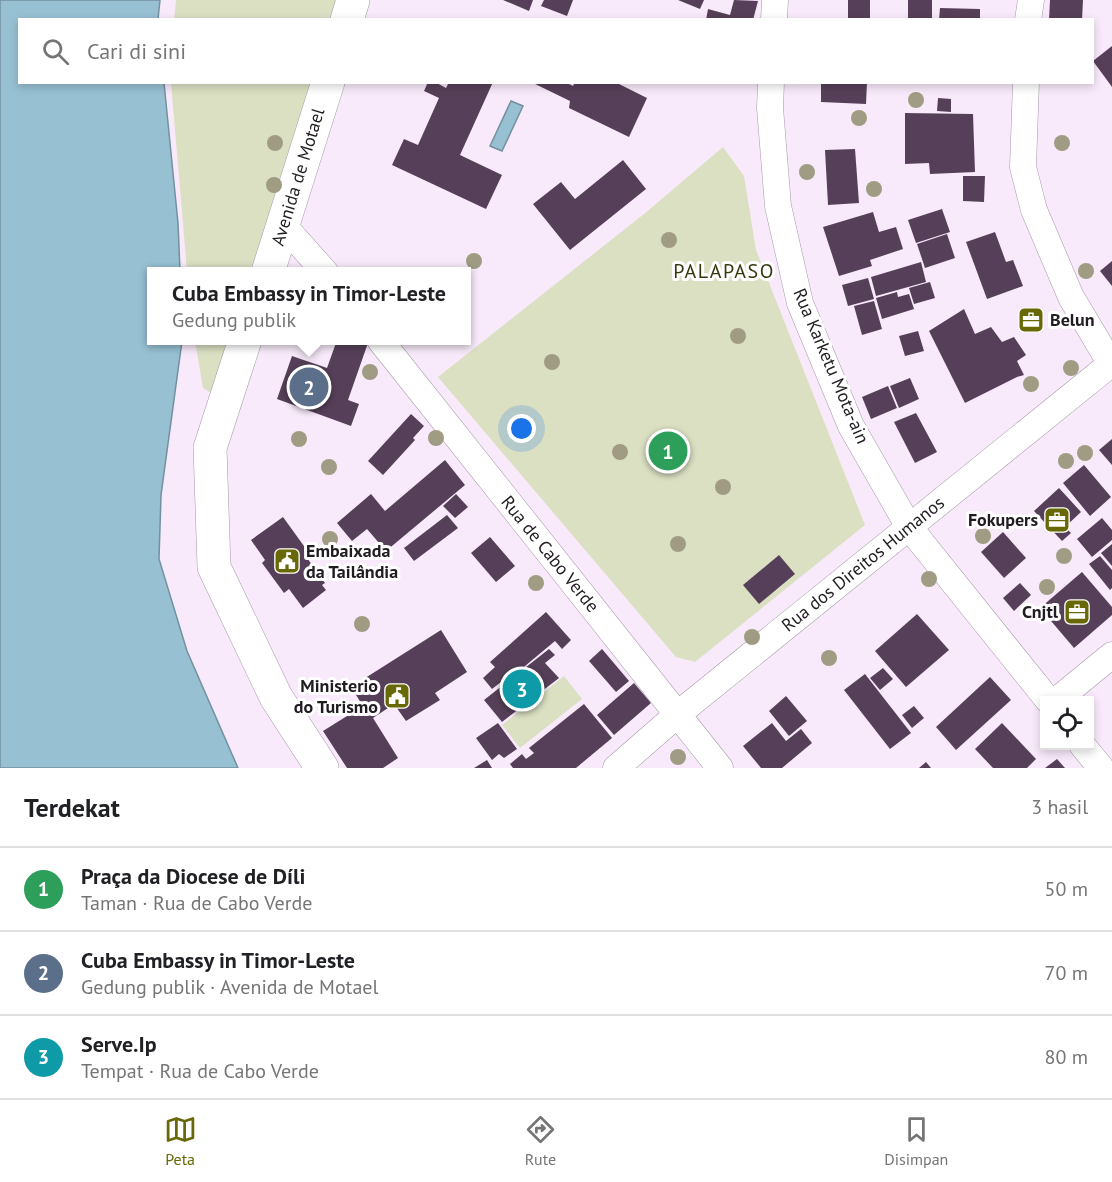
<!DOCTYPE html>
<html lang="id">
<meta charset="utf-8">
<style>
body{margin:0;font-family:"PT Sans",sans-serif;background:#f6f6f6;color:#202124}
.controls{position:absolute;right:18px;bottom:18px;display:grid;overflow:hidden;border-radius:0px;box-shadow:0 3px 9px #0003}
.controls button{width:54px;height:54px;display:grid;place-items:center;padding:0;border:0;border-bottom:2px solid #e0e0e0;background:#fff;color:#202124;font:30px sans-serif}
.you{position:absolute;left:522px;top:429px;width:21px;height:21px;margin:-15px;border:4px solid #fff;border-radius:50%;background:#1a73e8;box-shadow:0 0 0 9px #1a73e833}
.badge{display:grid;place-items:center;width:39px;height:39px;border-radius:50%;background:#686906;color:#fff;font-size:20px;font-weight:700}
.pin{position:absolute;translate:-50% -50%;border:3px solid #fff;box-shadow:0 2px 6px #0006}
.popup{position:absolute;left:147px;top:267px;width:324px;height:78px;box-sizing:border-box;display:grid;place-content:center;border-radius:0px;background:#fff;filter:drop-shadow(0 2px 4px #0005);font-size:20px;white-space:nowrap;color:#757577}
.popup b{font-size:22px;color:#202124}
.popup::after{content:'';position:absolute;left:50%;top:100%;margin-left:-12px;border:12px solid transparent;border-top-color:#fff}
.list{margin:0;padding:0;list-style:none}
h2{display:flex;justify-content:space-between;align-items:center;height:78px;margin:0;padding:0 24px;font-size:26px}
h2 small{font-size:20px;font-weight:400;color:#757577}
.list li{display:grid;grid-template-columns:39px 1fr auto;gap:18px;align-items:center;box-sizing:border-box;height:84px;padding:0 24px;border-top:2px solid #e0e0e0}
.list b{display:block;font-size:22px;white-space:nowrap}
.list p{margin:0;font-size:20px;white-space:nowrap;color:#757577}
.list em{font-size:20px;font-style:normal;color:#757577}
.icon{flex:none;width:33px;height:33px;fill:none;stroke:currentColor;stroke-width:2;stroke-linecap:round;stroke-linejoin:round}
.map{position:relative;flex:none;width:1112px;height:768px;overflow:hidden}
.search{position:absolute;background:#fff;box-shadow:0 3px 9px #0003;left:18px;right:18px;top:18px;height:66px;display:flex;align-items:center;gap:15px;box-sizing:border-box;padding:0 21px;border-radius:0px;color:#757577;font-size:22px}
.sheet{height:330px;background:#fff}
nav{display:flex;justify-content:space-around;align-items:center;box-sizing:border-box;height:84px;border-top:2px solid #e0e0e0;background:#fff;font-size:16px;color:#757577}
nav a{display:grid;justify-items:center;gap:3px}
nav .on{color:#686906}
.map>svg:first-child{display:block}
.green{fill:#dbe0c3}
.water{fill:#97c1d3;stroke:#73909e;stroke-width:1.5}
.building{fill:#564059}
.lines{fill:none;stroke-linecap:round;stroke-linejoin:round}
.minor-casing{stroke:#a599a7;stroke-width:27}
.major-casing{stroke:#a599a7;stroke-width:34}
.minor{stroke:#fff;stroke-width:26}
.major{stroke:#fff;stroke-width:33}
.tree{fill:#9f9c83}
.labels{text-anchor:middle;stroke-width:6;stroke-linejoin:round;paint-order:stroke}
.street-label{font-size:18px;fill:#201c21;stroke:#fff}
.poi-label{font-size:18px;font-weight:bold;fill:#201c21;stroke:#fff;text-anchor:end}
.neighbourhood-label{font-size:20px;letter-spacing:1.5px;fill:#37380e;stroke:#fff}
</style>
<div class="map">
<svg width="1112" height="768" viewBox="0 0 1112 768">
<rect width="100%" height="100%" fill="#f8eafa"/>
<g class="green">
<path d="M176,0H339L332,19L174,20Z"/>
<path d="M171,83H311L253,271H187Z"/>
<path d="M723,147L744,176L756,250L865,525L695,662L676,657L438,377L644,214Z"/>
<path d="M195,341H232L216,396L203,388Z"/>
<path d="M564,676L582,699L520,748L502,725Z"/>
</g>
<g class="water">
<path d="M0,0H160L158,19L20,20V82L164,83L178,223L180,271L152,272V340L182,341L161,495L159,559L187,651L238,768H0Z"/>
<path d="M511,101L523,106L502,151L490,146Z"/>
</g>
<g class="building">
<path d="M503,0H533L529,11Z"/>
<path d="M544,0H573L567,16L541,6Z"/>
<path d="M678,0H704L700,9Z"/>
<path d="M734,0L758,1L753,20H706L708,9L730,15Z"/>
<rect x="848" y="0" width="22" height="20"/>
<rect x="908" y="0" width="24" height="20"/>
<path d="M1050,0H1083L1082,20H1049Z"/>
<path d="M940,8L980,9V20H939Z"/>
<path d="M1112,46V87L1093,61Z"/>
<path d="M428,82H435L446,88L449,82H493L460,155L502,175L486,209L392,165L404,139L418,145L439,98L424,91Z"/>
<path d="M531,82H565L573,86L575,82H615L647,98L629,137L569,108L570,101Z"/>
<path d="M821,82H867L866,104L821,102Z"/>
<path d="M938,98L951,99V112L937,111Z"/>
<path d="M905,113L973,114L975,172L930,174L929,163L905,164Z"/>
<path d="M855,149L859,203L828,205L825,150Z"/>
<path d="M623,160L646,189L570,250L533,204L561,182L575,199Z"/>
<path d="M963,176H985L984,202L963,201Z"/>
<path d="M942,209L950,232L916,243L908,220Z"/>
<path d="M873,212L879,232L896,227L903,249L870,260L872,266L839,276L823,227Z"/>
<path d="M995,232L1006,262L1013,260L1023,286L987,299L966,242Z"/>
<path d="M947,234L955,258L925,268L917,244Z"/>
<path d="M1112,261V286L1100,271Z"/>
<path d="M921,262L926,282L876,296L871,277Z"/>
<path d="M868,278L874,299L848,306L842,285Z"/>
<path d="M930,282L935,298L914,304L909,288Z"/>
<path d="M897,292L898,297L909,294L914,309L882,319L876,298Z"/>
<path d="M874,301L882,329L862,335L854,306Z"/>
<path d="M964,309L975,334L991,327L1002,342L1014,337L1026,355L1017,361L1024,375L1017,377L965,403L929,331Z"/>
<path d="M918,331L924,351L905,356L899,336Z"/>
<path d="M337,340H369L348,400L359,404L351,426L277,399L292,356L327,368Z"/>
<path d="M910,378L919,399L899,408L890,386Z"/>
<path d="M888,386L897,408L871,419L862,397Z"/>
<path d="M916,413L937,452L915,463L894,422Z"/>
<path d="M411,414L424,426L413,438L415,440L383,475L368,461Z"/>
<path d="M1112,439V465L1099,450Z"/>
<path d="M445,460L465,485L386,551L367,529L352,541L337,523L371,494L385,511Z"/>
<path d="M1084,465L1111,497L1090,516L1063,483Z"/>
<path d="M1059,488L1081,512L1065,527L1071,533L1062,541L1034,511Z"/>
<path d="M456,494L468,507L455,518L443,506Z"/>
<path d="M447,515L458,528L414,561L404,548Z"/>
<path d="M283,517L309,553L305,555L325,583L322,585L326,590L303,608L289,589L284,593L262,563L265,560L251,540Z"/>
<path d="M1102,518L1112,530V540L1092,557L1077,539Z"/>
<path d="M1003,532L1026,558L1004,578L981,552Z"/>
<path d="M490,537L515,566L496,582L471,553Z"/>
<path d="M1112,544V566L1101,553Z"/>
<path d="M779,555L795,574L759,604L743,585Z"/>
<path d="M1100,556L1112,570V588L1110,590L1089,564Z"/>
<path d="M1082,572L1112,607V615L1074,648L1040,608Z"/>
<path d="M1020,583L1031,595L1014,611L1003,598Z"/>
<path d="M546,612L571,640L562,649L555,641L507,681L505,679L492,689L483,678L495,667L490,662Z"/>
<path d="M917,614L949,650L906,687L875,651Z"/>
<path d="M441,630L467,672L435,693L440,700L406,721L394,704L373,718L398,758L383,768H347L323,731L363,706L351,687Z"/>
<path d="M549,649L555,655L545,663L559,678L502,722L484,700Z"/>
<path d="M602,649L629,681L616,692L589,661Z"/>
<path d="M883,668L893,679L880,690L870,678Z"/>
<path d="M865,674L911,733L890,749L844,690Z"/>
<path d="M990,677L1011,700L956,750L936,727Z"/>
<path d="M634,683L651,703L614,735L597,715Z"/>
<path d="M786,696L807,721L789,736L769,711Z"/>
<path d="M584,704L612,738L576,768H513L510,764L522,754L526,759L534,753L529,748Z"/>
<path d="M914,706L924,718L912,728L902,715Z"/>
<path d="M498,723L517,749L504,758L499,754L492,760L476,738Z"/>
<path d="M772,723L786,741L801,729L812,743L782,768H761L743,746Z"/>
<path d="M1002,723L1036,759L1027,768H993L975,749Z"/>
<path d="M1057,759L1065,768H1045Z"/>
<path d="M487,760L492,768H474Z"/>
<path d="M926,762L931,768H919Z"/>
</g>
<g class="lines">
<g class="minor-casing">
<g id="minor">
<path d="M774,20L775,0"/>
<path d="M1028,20L1031,0"/>
<path d="M771,82L770,108L778,206L800,303L851,426L909,527L1048,700"/>
<path d="M1026,82L1023,167L1034,210L1071,297L1111,364"/>
<path d="M283,225L325,272"/>
<path d="M380,340L720,768"/>
<path d="M1057,700L1112,655"/>
<path d="M1083,746L1101,768"/>
<path d="M616,768L678,714L1112,363"/>
</g>
</g>
<g class="major-casing">
<g id="major">
<path d="M347,20L353,0"/>
<path d="M268,272L328,82"/>
<path d="M245,340L210,448L214,567L276,697L322,768"/>
</g>
</g>
<use href="#minor" class="minor"/>
<use href="#major" class="major"/>
</g>
<g class="tree">
<circle cx="916" cy="100" r="8"/>
<circle cx="859" cy="118" r="8"/>
<circle cx="275" cy="143" r="8"/>
<circle cx="1062" cy="143" r="8"/>
<circle cx="807" cy="172" r="8"/>
<circle cx="274" cy="185" r="8"/>
<circle cx="874" cy="189" r="8"/>
<circle cx="669" cy="240" r="8"/>
<circle cx="474" cy="261" r="8"/>
<circle cx="1086" cy="271" r="8"/>
<circle cx="738" cy="336" r="8"/>
<circle cx="552" cy="362" r="8"/>
<circle cx="1071" cy="368" r="8"/>
<circle cx="370" cy="372" r="8"/>
<circle cx="1031" cy="384" r="8"/>
<circle cx="436" cy="438" r="8"/>
<circle cx="299" cy="439" r="8"/>
<circle cx="620" cy="452" r="8"/>
<circle cx="1085" cy="453" r="8"/>
<circle cx="1066" cy="461" r="8"/>
<circle cx="329" cy="467" r="8"/>
<circle cx="723" cy="487" r="8"/>
<circle cx="983" cy="536" r="8"/>
<circle cx="330" cy="539" r="8"/>
<circle cx="678" cy="544" r="8"/>
<circle cx="1064" cy="556" r="8"/>
<circle cx="929" cy="579" r="8"/>
<circle cx="536" cy="583" r="8"/>
<circle cx="1047" cy="587" r="8"/>
<circle cx="362" cy="624" r="8"/>
<circle cx="752" cy="637" r="8"/>
<circle cx="829" cy="658" r="8"/>
<circle cx="678" cy="757" r="8"/>
</g>
<defs>
<g id="office-square" transform="scale(1.35)"><rect x="-9" y="-9" width="18" height="18" rx="4" fill="#686906" stroke="#fff"/><path d="M-6-3h4V-5.5h4V-3h4V5H-6ZM-1-4.5V-3h2v-1.5ZM-6 0V1H6V0Z" fill="#fff"/></g>
<g id="civic-square" transform="scale(1.35)"><rect x="-9" y="-9" width="18" height="18" rx="4" fill="#686906" stroke="#fff"/><path d="M-.6-6.5H3V-4.5H.6V-3L4-1V1h2V6H-6V1h2V-1L-.6-3ZM-1.2 2.5V6h2.4V2.5Z" fill="#fff"/></g>
</defs>
<g fill-rule="evenodd">
<use href="#office-square" x="1031" y="320"/>
<use href="#office-square" x="1057" y="520"/>
<use href="#civic-square" x="287" y="561"/>
<use href="#office-square" x="1077" y="612"/>
<use href="#civic-square" x="397" y="696"/>
</g>
<g class="labels">
<g class="street-label">
<text transform="translate(298 177) rotate(-73)" y="6">Avenida de Motael</text>
<text transform="translate(831 366) rotate(67)" y="6">Rua Karketu Mota-ain</text>
<text transform="translate(550 554) rotate(51)" y="6">Rua de Cabo Verde</text>
<text transform="translate(863 564) rotate(-39)" y="6">Rua dos Direitos Humanos</text>
</g>
<g class="poi-label">
<text x="1050" y="326" text-anchor="start">Belun</text>
<text x="1038" y="526">Fokupers</text>
<text x="306" y="557" text-anchor="start">Embaixada<tspan x="306" dy="21">da Tailândia</tspan></text>
<text x="1058" y="618">Cnjtl</text>
<text x="378" y="692">Ministerio<tspan x="378" dy="21">do Turismo</tspan></text>
</g>
<g class="neighbourhood-label">
<text x="724" y="278">PALAPASO</text>
</g>
</g>
</svg>
<div class="controls">
<button><svg class="icon" aria-label="locate" viewBox="0 0 24 24"><circle cx="12" cy="12" r="6"/><path d="M12 2v4M12 18v4M2 12h4M18 12h4"/></svg></button>
</div>
<div class="you"></div>
<div class="pin badge" style="left:668px;top:451px;background:#2e9e5b">1</div>
<div class="pin badge" style="left:309px;top:387px;background:#5c6f8a">2</div>
<div class="popup"><b>Cuba Embassy in Timor-Leste</b>Gedung publik</div>
<div class="pin badge" style="left:522px;top:689px;background:#0f9aa8">3</div>
<div class="search"><svg class="icon" aria-label="search" viewBox="0 0 24 24"><circle cx="10" cy="10" r="6"/><path d="M15 15l6 6"/></svg>Cari di sini</div>
</div>
<section class="sheet">
<h2>Terdekat<small>3 hasil</small></h2>
<ul class="list">
<li><span class="badge" style="background:#2e9e5b">1</span><div><b>Praça da Diocese de Díli</b><p>Taman · Rua de Cabo Verde</p></div><em>50 m</em></li>
<li><span class="badge" style="background:#5c6f8a">2</span><div><b>Cuba Embassy in Timor-Leste</b><p>Gedung publik · Avenida de Motael</p></div><em>70 m</em></li>
<li><span class="badge" style="background:#0f9aa8">3</span><div><b>Serve.Ip</b><p>Tempat · Rua de Cabo Verde</p></div><em>80 m</em></li>
</ul>
</section>
<nav>
<a class="on"><svg class="icon" aria-label="map" viewBox="0 0 24 24"><path d="M3 6l6-2 6 2 6-2v14l-6 2-6-2-6 2zM9 4v14M15 6v14"/></svg>Peta</a>
<a><svg class="icon" aria-label="directions" viewBox="0 0 24 24"><path d="M12 3l9 9-9 9-9-9zM9 14v-3h6M13 9l2 2-2 2"/></svg>Rute</a>
<a><svg class="icon" aria-label="saved" viewBox="0 0 24 24"><path d="M7 4h10v16l-5-4-5 4z"/></svg>Disimpan</a>
</nav>
